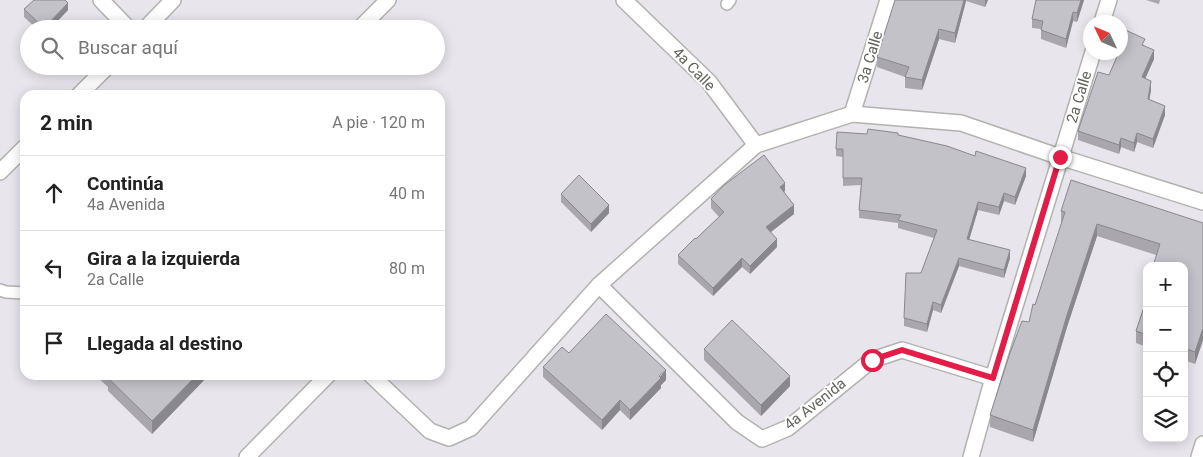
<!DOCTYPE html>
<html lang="es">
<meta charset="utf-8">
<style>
body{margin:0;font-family:Roboto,sans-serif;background:#f2f2f2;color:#222}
.controls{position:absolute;right:15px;bottom:15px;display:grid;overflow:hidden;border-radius:10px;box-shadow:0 2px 12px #0003}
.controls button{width:45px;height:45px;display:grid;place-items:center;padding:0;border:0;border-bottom:1px solid #e0e0e0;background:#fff;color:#222;font:25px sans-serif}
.compass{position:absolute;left:1083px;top:15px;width:45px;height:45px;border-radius:50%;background:#fff;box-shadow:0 2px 12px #0003;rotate:314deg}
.stop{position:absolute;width:15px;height:15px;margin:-11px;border:4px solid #e11d48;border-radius:50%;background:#fff}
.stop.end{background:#e11d48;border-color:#fff;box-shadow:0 1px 5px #0008}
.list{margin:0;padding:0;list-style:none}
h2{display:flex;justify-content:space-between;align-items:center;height:65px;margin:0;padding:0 20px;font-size:21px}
h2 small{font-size:16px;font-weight:400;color:#767676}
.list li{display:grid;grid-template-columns:32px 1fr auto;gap:15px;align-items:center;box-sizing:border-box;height:75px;padding:0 20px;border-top:1px solid #e0e0e0}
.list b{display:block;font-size:19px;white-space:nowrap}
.list p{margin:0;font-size:16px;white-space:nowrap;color:#767676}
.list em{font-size:16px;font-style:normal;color:#767676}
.icon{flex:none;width:28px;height:28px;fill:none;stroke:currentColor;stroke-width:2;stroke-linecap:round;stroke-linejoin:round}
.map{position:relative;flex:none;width:1203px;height:457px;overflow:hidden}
.search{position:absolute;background:#fff;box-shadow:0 2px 12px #0003;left:20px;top:20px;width:425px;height:55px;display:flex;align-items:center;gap:12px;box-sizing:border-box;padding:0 18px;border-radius:28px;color:#767676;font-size:19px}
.panel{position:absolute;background:#fff;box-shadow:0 2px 12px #0003;left:20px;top:90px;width:425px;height:290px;border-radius:15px}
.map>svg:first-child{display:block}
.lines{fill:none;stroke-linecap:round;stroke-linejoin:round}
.service-casing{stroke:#b2b3ae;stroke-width:14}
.minor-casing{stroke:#b2b3ae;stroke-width:18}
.tertiary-casing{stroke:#b2b3ae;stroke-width:18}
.service{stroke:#fff;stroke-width:11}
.minor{stroke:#fff;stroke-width:15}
.tertiary{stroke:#fff;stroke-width:15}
.wall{fill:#a9a7ad}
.shaded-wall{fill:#89888d}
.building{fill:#c4c2c9;stroke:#89888d}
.route{stroke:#e11d48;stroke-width:6}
.labels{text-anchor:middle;stroke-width:4;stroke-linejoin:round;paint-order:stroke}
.street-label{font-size:15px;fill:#63645d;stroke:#fff}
</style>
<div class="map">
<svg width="1203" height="457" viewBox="0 0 1203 457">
<rect width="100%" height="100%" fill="#e8e5ed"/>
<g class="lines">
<g class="service-casing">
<g id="service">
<path d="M727,4L730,0"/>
<path d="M0,290L6,292L25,293"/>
</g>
</g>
<g class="minor-casing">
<g id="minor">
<path d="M101,0L129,29"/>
<path d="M624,0L709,82L756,145"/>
<path d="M1102,22L1109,0"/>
<path d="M363,25L388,0"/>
<path d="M852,114L888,0"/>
<path d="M599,285L737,422L762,439L788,428L872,360L902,350L993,378"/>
<path d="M371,375L430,431L449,438L471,428L599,285L756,145L852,114L961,123L1060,157L1203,202"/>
<path d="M247,457L328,375"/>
<path d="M971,457L993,378L1093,52"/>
<path d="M1199,457L1203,444"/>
</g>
</g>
<g class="tertiary-casing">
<g id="tertiary">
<path d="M145,29L173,0"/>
<path d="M79,95L108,66"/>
<path d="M0,172L25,147"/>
</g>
</g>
<use href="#service" class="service"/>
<use href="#minor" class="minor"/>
<use href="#tertiary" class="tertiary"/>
</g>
<g class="wall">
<path d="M895,0H988L985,7L966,1L955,43L939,39L922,90L905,88V77L877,67V57Z"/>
<path d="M1084,0L1077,22L1073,21L1066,48L1041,39V29L1032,28V19Z"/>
<path d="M1146,0H1160L1159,4Z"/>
<path d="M24,9L68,10L50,29H37L24,17Z"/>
<path d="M1121,28L1145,46L1154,59L1145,78L1151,90L1149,100L1165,115L1153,148L1137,142L1134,152L1121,147L1119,154L1078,140V131L1109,75L1118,55L1114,52H1120Z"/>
<path d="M898,135L1026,176L1015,205L1004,201L999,215L978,210L969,239L1010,258L1004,278L959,266L941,313L933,310L927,332L904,326V318L934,238L898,228V223L859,218V210L861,185L843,186V157L836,156V149Z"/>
<path d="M785,191L784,192L794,214L770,232L777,247L750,274L742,267L713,296L678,264V255L719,217L711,208V199Z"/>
<path d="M561,194L609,213L591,232L561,202Z"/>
<path d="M1061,211L1203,223V340L1195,364L1184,360V266L1156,255L1097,236L1067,327L1033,442L990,427V415L1029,322L1062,223H1061Z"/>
<path d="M1147,298V347L1136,343V331Z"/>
<path d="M704,349L790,386L761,416L704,360Z"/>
<path d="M569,353L666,380L661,385V388L630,420L620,410L602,430L543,377V367Z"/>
<path d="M95,375H209L152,434L108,391V387Z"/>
</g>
<g class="shaded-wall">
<path d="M964,0H966V1L955,43V33Z"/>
<path d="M985,0H988L985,7Z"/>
<path d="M1081,0H1084L1077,22V13Z"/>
<path d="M68,3V10L50,29H44Z"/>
<path d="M1073,12V21L1066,48V39Z"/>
<path d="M939,29V39L922,90V80Z"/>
<path d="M1154,50V59L1142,86V77Z"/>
<path d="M1151,81V90L1148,108V99Z"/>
<path d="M1165,106V115L1153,148V139Z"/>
<path d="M1137,133V142L1134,152V143Z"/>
<path d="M1121,138V147L1119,154V145Z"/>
<path d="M1026,168V176L1015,205V197Z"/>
<path d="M785,183V191L780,195V187Z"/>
<path d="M1004,193V201L999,215V207Z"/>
<path d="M978,202V210L967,247V239Z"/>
<path d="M609,205V213L591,232V224Z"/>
<path d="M794,205V214L766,236V227Z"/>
<path d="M1097,224V236L1067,327L1033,442V430L1067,315Z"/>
<path d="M777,239V247L750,274V266Z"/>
<path d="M1010,250V258L1004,278V270Z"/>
<path d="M742,258V267L713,296V288Z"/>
<path d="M959,258V266L941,313V305Z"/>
<path d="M933,302V310L927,332V324Z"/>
<path d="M1203,328V340L1195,364V352Z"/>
<path d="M666,370V380L661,385V388L630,420V410Z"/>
<path d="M197,375H209L152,434V421Z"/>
<path d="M790,376V386L761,416V405Z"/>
<path d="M620,400V410L602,430V420Z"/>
</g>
<g class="building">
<path d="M34,0H65L68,3L44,28L24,9Z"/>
<path d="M895,0H964L955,33L939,29L922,80L905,77L909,67L877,57Z"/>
<path d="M1036,0H1081L1077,13L1073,12L1066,39L1041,30L1043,21L1032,19Z"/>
<path d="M1121,28L1145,39L1142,45L1154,50L1142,77L1151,81L1148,99L1165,106L1153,139L1137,133L1134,143L1121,138L1119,145L1078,131L1098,72L1109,75L1119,52H1120L1122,48L1120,47Z"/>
<path d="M868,129L898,133V135L947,146L975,156L976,151L1026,168L1015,197L1004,193L999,207L978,202L967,239L1010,250L1004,270L959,258L941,305L933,302L927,324L904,318L906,273H921L937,230L898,220L901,215L859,210L862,178H843V149H836L837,132L867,134Z"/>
<path d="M764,155L785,183L780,187L794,205L766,227L777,239L750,266L742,258L713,288L678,255L695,238L696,239L724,212L711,199L723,186Z"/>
<path d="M579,175L609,205L591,224L561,194Z"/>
<path d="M1071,180L1203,223V328L1195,352L1184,348V266H1153L1160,244L1097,224L1067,315L1033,430L990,415L1010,353L1022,321L1029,322L1033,304L1035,305L1065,212L1061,211Z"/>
<path d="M1147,298V335L1136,331Z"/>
<path d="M606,314L666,370L659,376L661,378L630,410L620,400L602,420L543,367L562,347L569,353Z"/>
<path d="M732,320L790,376L761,405L704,349Z"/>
<path d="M108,375H197L152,421L108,378L110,376Z"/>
</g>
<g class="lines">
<path class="route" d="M872,360L902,350L993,378L1060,157"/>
</g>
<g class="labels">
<g class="street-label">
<text transform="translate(870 57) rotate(-73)" y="5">3a Calle</text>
<text transform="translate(694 69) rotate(46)" y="5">4a Calle</text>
<text transform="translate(1079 97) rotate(-73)" y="5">2a Calle</text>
<text transform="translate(815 404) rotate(-38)" y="5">4a Avenida</text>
</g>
</g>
</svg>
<div class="controls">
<button>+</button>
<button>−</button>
<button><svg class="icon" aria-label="locate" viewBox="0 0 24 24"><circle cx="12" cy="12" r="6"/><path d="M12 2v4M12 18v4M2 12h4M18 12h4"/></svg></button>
<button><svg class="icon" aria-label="layers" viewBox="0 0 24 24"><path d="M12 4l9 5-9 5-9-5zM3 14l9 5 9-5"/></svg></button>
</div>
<svg class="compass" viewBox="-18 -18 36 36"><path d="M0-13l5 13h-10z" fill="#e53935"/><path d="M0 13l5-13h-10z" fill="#767676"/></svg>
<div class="stop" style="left:872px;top:360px"></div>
<div class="stop end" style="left:1060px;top:157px"></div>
<div class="search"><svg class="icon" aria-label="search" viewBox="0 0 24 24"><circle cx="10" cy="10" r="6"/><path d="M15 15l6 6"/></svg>Buscar aquí</div>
<section class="panel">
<h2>2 min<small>A pie · 120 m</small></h2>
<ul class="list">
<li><svg class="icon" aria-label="ahead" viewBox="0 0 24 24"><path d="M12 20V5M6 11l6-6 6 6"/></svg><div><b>Continúa</b><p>4a Avenida</p></div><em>40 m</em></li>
<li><svg class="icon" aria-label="left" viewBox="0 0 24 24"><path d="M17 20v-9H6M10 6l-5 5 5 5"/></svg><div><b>Gira a la izquierda</b><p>2a Calle</p></div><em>80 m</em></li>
<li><svg class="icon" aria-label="arrive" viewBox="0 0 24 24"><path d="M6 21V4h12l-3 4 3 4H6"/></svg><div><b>Llegada al destino</b></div></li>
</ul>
</section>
</div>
